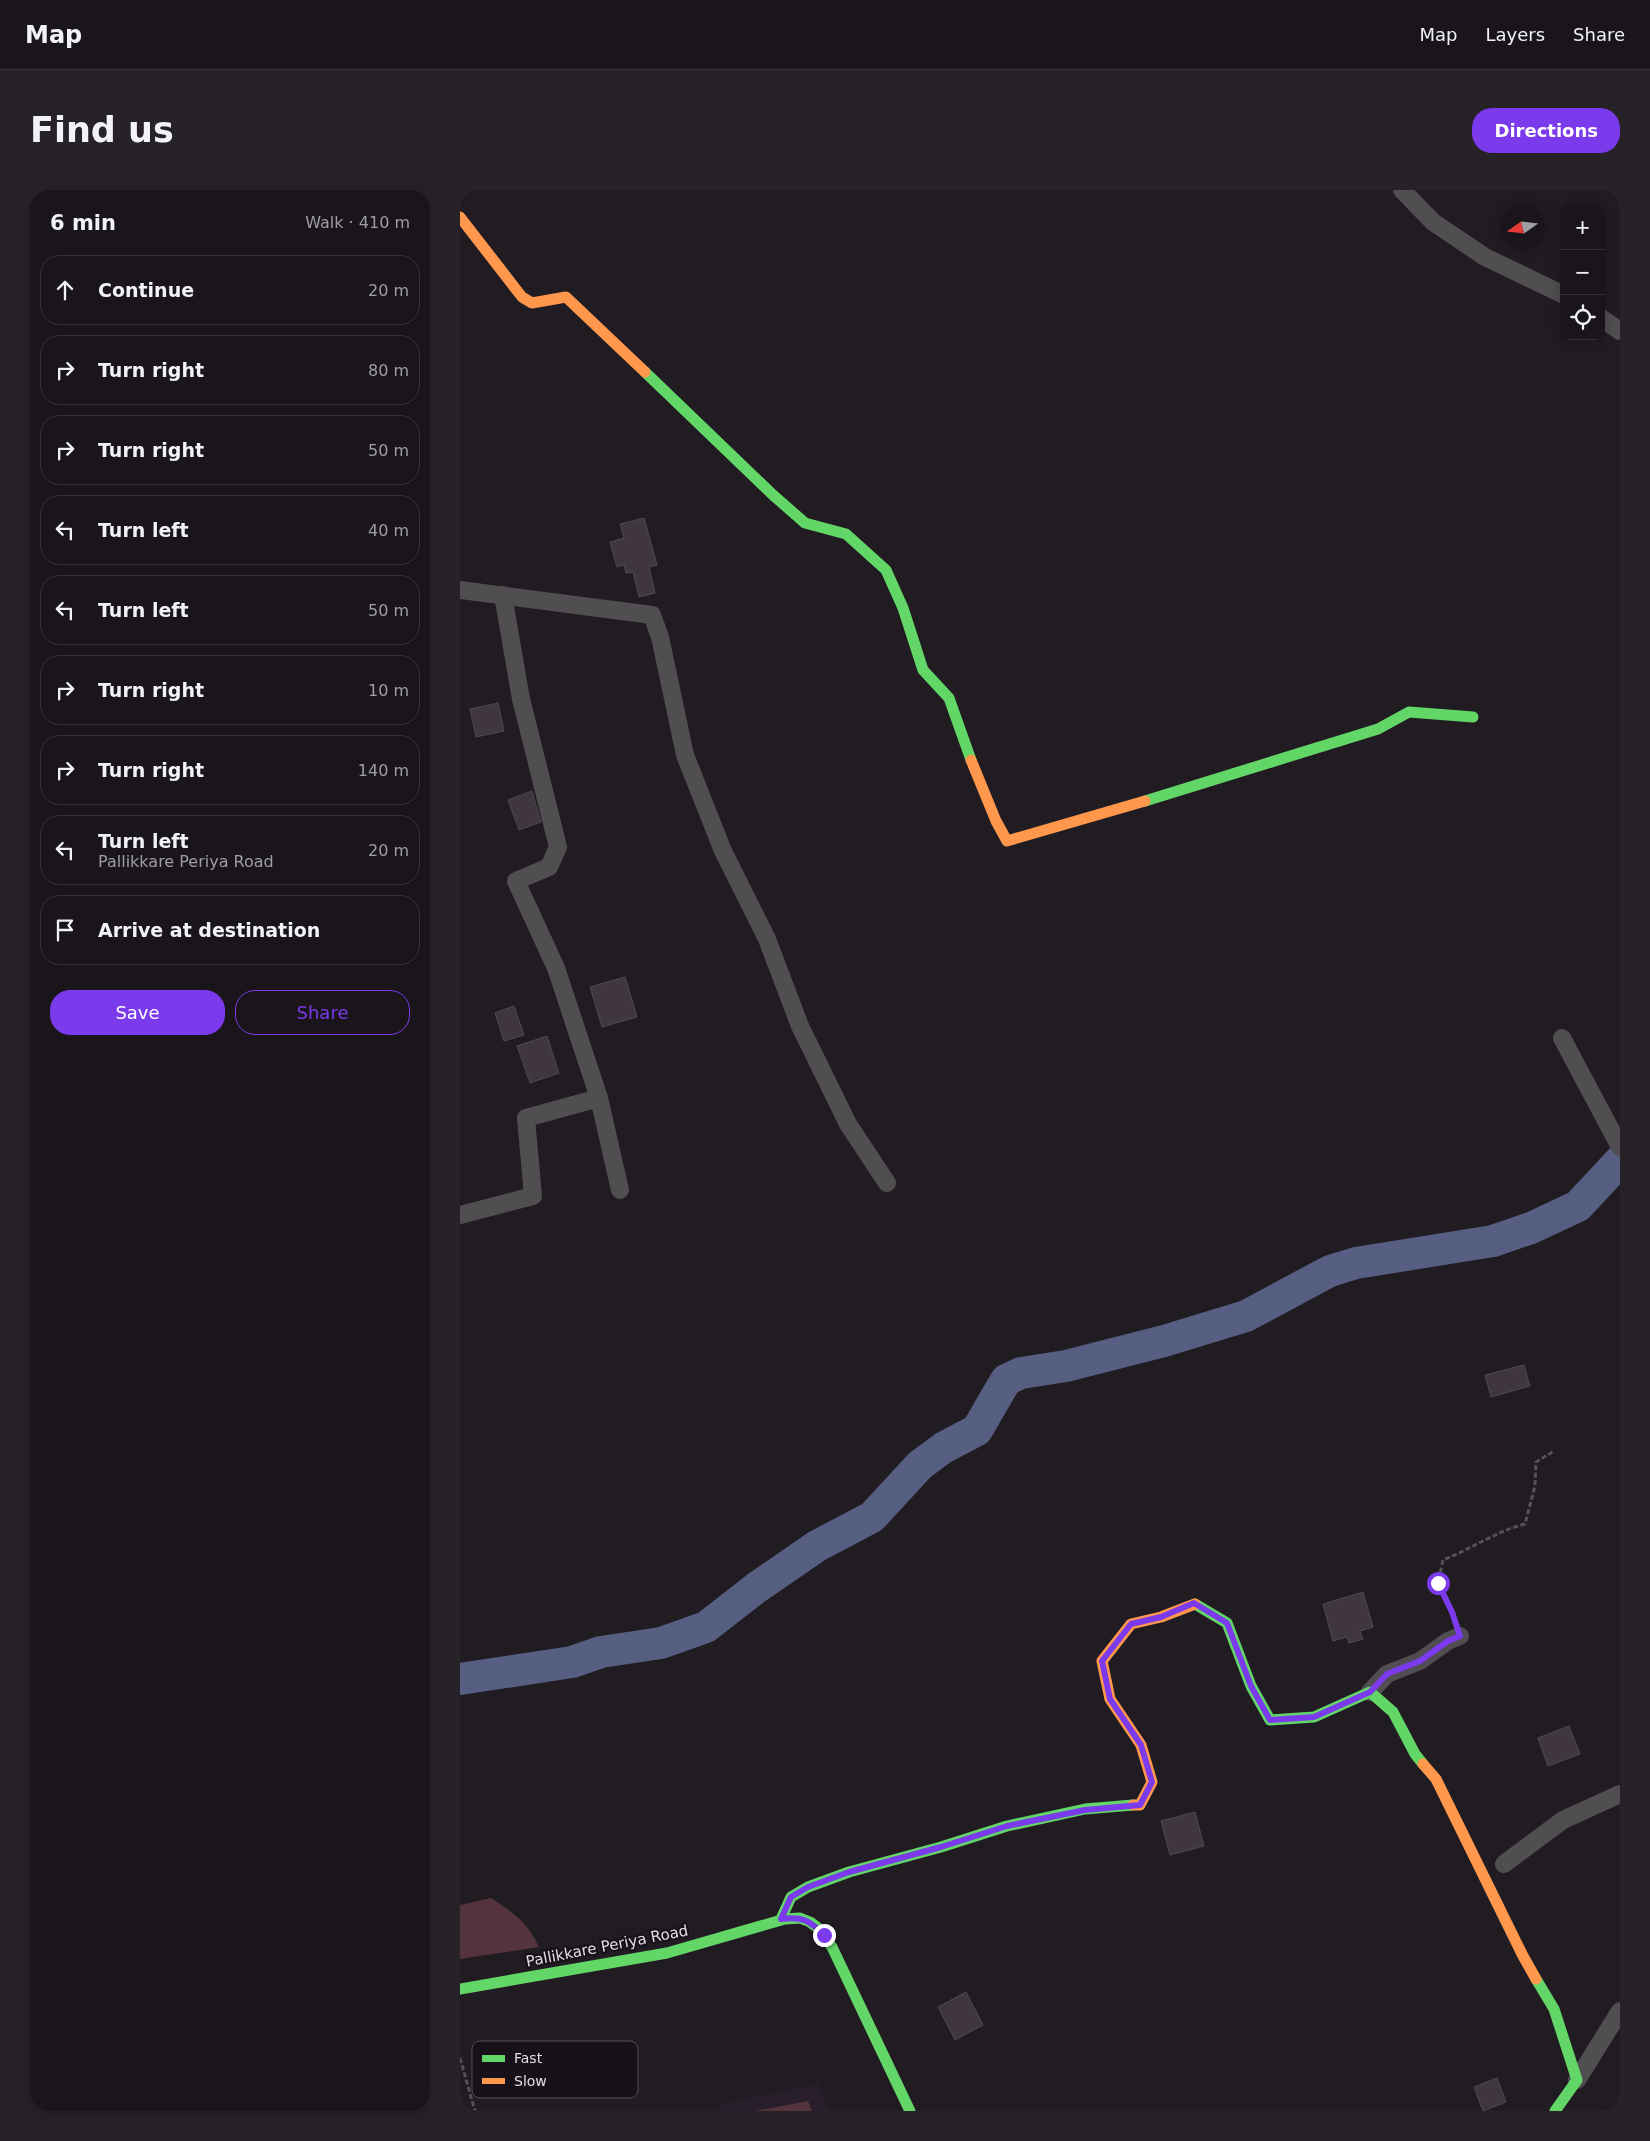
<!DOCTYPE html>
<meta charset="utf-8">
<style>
body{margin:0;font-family:"DejaVu Sans",sans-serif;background:#262227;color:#f1f3f6}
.controls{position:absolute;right:15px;top:15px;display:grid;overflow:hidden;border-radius:10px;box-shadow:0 2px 12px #0003}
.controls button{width:45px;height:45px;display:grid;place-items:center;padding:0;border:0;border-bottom:1px solid #373439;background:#19151a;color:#f1f3f6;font:25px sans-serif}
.compass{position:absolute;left:1040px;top:15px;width:45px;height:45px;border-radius:50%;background:#19151a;box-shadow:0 2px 12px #0003;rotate:256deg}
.stop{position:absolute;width:15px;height:15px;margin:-11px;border:4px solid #7c3aed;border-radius:50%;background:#fff}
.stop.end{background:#7c3aed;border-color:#fff;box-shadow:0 1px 5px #0008}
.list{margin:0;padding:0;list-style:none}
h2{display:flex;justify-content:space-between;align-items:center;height:65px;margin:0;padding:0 20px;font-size:21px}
h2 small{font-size:16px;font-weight:400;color:#9f9fa2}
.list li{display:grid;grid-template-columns:32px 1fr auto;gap:15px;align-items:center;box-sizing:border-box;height:70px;margin:0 10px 10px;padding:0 10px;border:1px solid #373439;border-radius:20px}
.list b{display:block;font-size:19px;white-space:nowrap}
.list p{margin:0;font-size:16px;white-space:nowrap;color:#9f9fa2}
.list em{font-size:16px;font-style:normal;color:#9f9fa2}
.actions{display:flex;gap:10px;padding:15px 20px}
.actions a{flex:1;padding:11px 0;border:1px solid #7c3aed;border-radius:20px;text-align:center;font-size:18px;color:#7c3aed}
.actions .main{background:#7c3aed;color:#fff}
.icon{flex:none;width:28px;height:28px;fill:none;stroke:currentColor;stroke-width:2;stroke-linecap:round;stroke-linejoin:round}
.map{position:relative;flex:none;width:1160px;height:1921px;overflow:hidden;border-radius:20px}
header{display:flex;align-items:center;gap:30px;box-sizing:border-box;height:70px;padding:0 25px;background:#19151a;border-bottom:1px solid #373439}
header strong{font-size:24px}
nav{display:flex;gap:28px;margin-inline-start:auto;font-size:18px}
.intro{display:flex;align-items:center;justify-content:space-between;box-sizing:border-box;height:120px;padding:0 30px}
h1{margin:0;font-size:35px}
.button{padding:12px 22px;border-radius:20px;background:#7c3aed;color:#fff;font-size:18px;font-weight:700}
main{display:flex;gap:30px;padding:0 30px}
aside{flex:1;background:#19151a;border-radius:20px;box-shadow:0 2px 12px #0003}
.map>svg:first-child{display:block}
.built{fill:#291e2c}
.green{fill:#55333d}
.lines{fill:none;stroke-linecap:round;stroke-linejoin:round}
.river{stroke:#565e82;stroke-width:32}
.building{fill:#40373e;stroke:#4e4a4e}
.path{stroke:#555256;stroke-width:3;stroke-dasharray:5 2.5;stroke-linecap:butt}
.street{stroke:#514e51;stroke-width:18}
.fast{stroke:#63d668;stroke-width:11}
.slow{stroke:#ff974d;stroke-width:11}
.route{stroke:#7c3aed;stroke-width:6}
.labels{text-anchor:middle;stroke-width:4.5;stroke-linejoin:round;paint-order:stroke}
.street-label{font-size:15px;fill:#e2dde3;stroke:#18111a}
.key{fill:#18111a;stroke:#554e56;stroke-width:1}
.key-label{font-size:14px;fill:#e2dde3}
</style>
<header>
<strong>Map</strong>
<nav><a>Map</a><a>Layers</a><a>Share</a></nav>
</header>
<div class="intro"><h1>Find us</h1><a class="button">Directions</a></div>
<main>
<aside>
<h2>6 min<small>Walk · 410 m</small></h2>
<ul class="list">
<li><svg class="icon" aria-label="ahead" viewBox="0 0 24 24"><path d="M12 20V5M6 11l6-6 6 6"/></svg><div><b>Continue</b></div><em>20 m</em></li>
<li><svg class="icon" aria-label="right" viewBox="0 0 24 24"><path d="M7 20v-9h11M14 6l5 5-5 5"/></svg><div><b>Turn right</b></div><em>80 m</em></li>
<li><svg class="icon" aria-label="right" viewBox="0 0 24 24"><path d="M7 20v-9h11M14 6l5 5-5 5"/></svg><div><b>Turn right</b></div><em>50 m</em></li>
<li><svg class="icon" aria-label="left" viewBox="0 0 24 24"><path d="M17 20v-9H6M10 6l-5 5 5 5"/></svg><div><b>Turn left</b></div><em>40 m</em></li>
<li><svg class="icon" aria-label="left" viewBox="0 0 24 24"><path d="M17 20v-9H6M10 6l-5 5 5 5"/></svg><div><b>Turn left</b></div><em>50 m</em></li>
<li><svg class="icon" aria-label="right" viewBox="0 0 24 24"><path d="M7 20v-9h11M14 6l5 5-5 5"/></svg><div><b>Turn right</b></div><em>10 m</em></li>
<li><svg class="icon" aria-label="right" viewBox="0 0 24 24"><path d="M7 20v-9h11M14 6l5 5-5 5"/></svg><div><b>Turn right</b></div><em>140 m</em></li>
<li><svg class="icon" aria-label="left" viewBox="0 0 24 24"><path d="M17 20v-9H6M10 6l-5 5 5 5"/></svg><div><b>Turn left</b><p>Pallikkare Periya Road</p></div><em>20 m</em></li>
<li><svg class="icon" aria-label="arrive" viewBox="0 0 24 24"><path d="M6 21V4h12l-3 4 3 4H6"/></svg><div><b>Arrive at destination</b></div></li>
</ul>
<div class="actions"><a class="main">Save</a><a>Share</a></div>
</aside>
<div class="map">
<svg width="1160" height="1921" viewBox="0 0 1160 1921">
<rect width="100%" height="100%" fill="#211c22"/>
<path class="built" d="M358,1894L369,1921H259V1914Z"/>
<g class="green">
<path d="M31,1708C54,1723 67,1732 79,1757L0,1769V1715Z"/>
<path d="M348,1911L352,1921H295Z"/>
</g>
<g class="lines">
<path class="river" d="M0,1489L112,1472L141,1462L201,1453L246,1437L296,1398L357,1356L412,1327L460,1275L483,1258L517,1240L546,1190L561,1183L606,1176L704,1151L786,1126L870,1081L896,1073L1033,1051L1071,1038L1118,1016L1160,971"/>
</g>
<g class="building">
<path d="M184,328L197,375L189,377L195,403L179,407L173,382L166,383L164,375L157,377L150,352L164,348L160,334Z"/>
<path d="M38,513L44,541L16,547L10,519Z"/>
<path d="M72,601L81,632L59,640L48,610Z"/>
<path d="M165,787L177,827L142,837L130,797Z"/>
<path d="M54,816L64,845L44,851L35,823Z"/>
<path d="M87,846L99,883L70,893L57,856Z"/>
<path d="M1064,1175L1070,1196L1031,1207L1025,1185Z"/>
<path d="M903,1402L913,1437L900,1441L903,1449L889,1453L887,1447L873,1451L863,1414Z"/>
<path d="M1109,1536L1120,1564L1088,1576L1078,1548Z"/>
<path d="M735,1622L744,1656L710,1665L701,1631Z"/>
<path d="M506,1802L523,1835L495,1850L478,1817Z"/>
<path d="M1037,1888L1046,1912L1023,1921L1014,1897Z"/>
</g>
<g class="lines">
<g class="path">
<path d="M995,1431L978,1393L983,1370C1011,1359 1037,1341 1065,1334L1075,1296L1076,1272L1094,1261"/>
<path d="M0,1868L15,1921"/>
</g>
<g class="street">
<path d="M942,0L973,32L1025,67L1104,105"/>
<path d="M1141,128L1160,141"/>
<path d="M0,400L192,425L200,447L225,565L263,661L307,749L340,836L388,934L427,993"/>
<path d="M43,405L61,509L98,657L89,677L56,691L96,778L139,908L160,1000"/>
<path d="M1102,848L1160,957"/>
<path d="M0,1025L73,1006L66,928L139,908"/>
<path d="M910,1502L927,1484L960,1471L988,1451L1000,1446"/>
<path d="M1044,1674L1103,1630L1160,1604"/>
<path d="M1117,1890L1160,1821"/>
</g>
<g class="fast">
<path d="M185,182L313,305L345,333L386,344L426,380L443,418L463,480L489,508L511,570"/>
<path d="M685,611L918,539L949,522L1013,527"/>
<path d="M735,1414L767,1433L791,1496L810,1530L854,1527L910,1502L933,1522L955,1564L963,1574"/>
<path d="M321,1729L331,1707L348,1697L389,1682L481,1657L547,1636L625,1619L673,1615"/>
<path d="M1076,1789L1094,1819L1117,1890L1095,1921"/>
<path d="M0,1799L207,1763L325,1729L340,1728L350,1732L358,1738L372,1757L450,1921"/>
</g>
<g class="slow">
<path d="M0,27L62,107L72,113L106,107L185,182"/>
<path d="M511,570L536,631L547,651L685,611"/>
<path d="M963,1574L976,1589L1063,1766L1076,1789"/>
<path d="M673,1615H680L692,1592L681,1555L650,1509L642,1471L671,1434L701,1427L735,1414"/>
</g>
</g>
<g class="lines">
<path class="route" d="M364,1745C349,1730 342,1726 321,1729L331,1707L348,1697L389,1682L481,1657L547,1636L625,1620L680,1615L692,1592L681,1555L650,1509L642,1471L671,1434L701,1427L734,1413L767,1433L791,1496L810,1530L854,1527L910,1502L927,1484L960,1471L988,1451L1000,1446L992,1422L978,1393"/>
</g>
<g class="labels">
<g class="street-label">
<text transform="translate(147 1756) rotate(-11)" y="5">Pallikkare Periya Road</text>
</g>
</g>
<rect x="12" y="1851" width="166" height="57" rx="8" class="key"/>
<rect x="22" y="1865" width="23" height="7" fill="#63d668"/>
<rect x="22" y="1888" width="23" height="6" fill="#ff974d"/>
<g class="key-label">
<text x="54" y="1873">Fast</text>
<text x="54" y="1896">Slow</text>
</g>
</svg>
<div class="controls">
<button>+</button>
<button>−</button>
<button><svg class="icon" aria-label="locate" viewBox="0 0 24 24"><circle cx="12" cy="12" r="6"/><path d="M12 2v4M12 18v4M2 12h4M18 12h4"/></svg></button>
</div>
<svg class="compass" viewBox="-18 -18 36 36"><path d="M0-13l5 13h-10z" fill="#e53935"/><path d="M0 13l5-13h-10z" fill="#9f9fa2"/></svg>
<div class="stop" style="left:978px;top:1393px"></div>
<div class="stop end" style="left:364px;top:1745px"></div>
</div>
</main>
